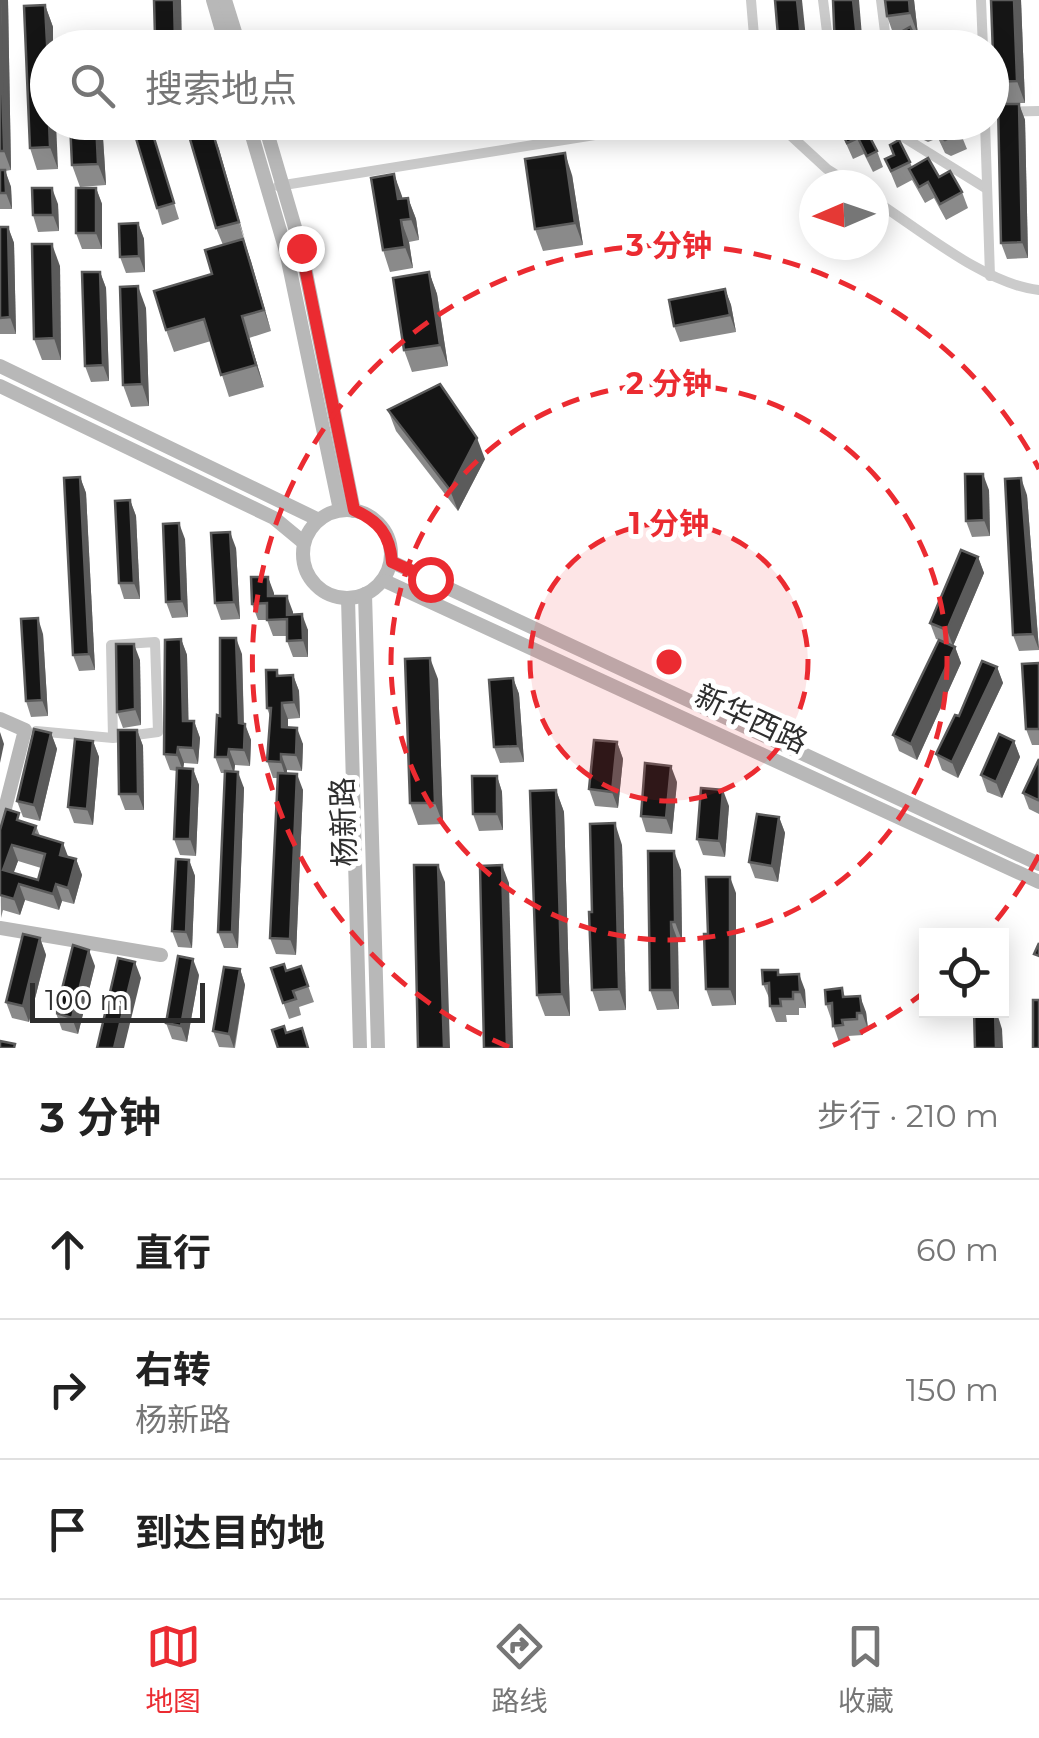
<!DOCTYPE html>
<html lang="zh">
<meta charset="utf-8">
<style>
body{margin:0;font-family:Montserrat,"Noto Sans SC",sans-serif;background:#f2f2f2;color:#222}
.controls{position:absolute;right:30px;bottom:30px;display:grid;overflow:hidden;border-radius:0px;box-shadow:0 5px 25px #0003}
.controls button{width:90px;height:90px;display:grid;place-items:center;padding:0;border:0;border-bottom:2px solid #e0e0e0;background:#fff;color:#222;font:50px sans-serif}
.compass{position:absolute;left:799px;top:170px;width:90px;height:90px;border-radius:50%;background:#fff;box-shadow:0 5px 25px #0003;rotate:268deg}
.scale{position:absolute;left:30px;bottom:25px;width:175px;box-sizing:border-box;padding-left:10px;border:5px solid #2e2e2e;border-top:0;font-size:28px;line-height:35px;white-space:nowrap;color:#2e2e2e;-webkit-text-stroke:8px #fff;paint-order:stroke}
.stop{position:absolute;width:30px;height:30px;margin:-22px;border:8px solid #eb2b31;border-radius:50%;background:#fff}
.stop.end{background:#eb2b31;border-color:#fff;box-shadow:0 2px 10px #0008}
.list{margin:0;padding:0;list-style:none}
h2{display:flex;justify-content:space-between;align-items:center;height:130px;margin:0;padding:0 40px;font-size:42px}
h2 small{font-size:32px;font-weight:400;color:#767676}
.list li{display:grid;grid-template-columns:65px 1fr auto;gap:30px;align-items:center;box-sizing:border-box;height:140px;padding:0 40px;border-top:2px solid #e0e0e0}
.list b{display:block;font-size:38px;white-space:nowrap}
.list p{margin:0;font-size:32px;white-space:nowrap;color:#767676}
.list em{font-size:32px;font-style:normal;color:#767676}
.icon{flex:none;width:55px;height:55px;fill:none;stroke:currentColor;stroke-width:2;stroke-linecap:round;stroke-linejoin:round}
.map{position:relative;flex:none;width:1039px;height:1048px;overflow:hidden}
.search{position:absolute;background:#fff;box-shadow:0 5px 25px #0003;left:30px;right:30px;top:30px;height:110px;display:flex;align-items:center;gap:25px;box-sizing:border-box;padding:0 35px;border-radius:55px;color:#767676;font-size:38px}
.sheet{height:550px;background:#fff}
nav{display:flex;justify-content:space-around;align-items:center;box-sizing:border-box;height:140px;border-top:2px solid #e0e0e0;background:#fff;font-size:28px;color:#767676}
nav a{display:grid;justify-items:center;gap:5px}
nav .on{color:#eb2b31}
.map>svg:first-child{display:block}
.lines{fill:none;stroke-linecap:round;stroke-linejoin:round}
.street{stroke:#cbcbcb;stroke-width:10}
.secondary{stroke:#b8b8b8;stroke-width:14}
.wall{fill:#8a8a8a;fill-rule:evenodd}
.shaded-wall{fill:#5b5b5b}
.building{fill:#151515;stroke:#5b5b5b;stroke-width:2.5;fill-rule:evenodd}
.route{stroke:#eb2b31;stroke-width:12}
.ring{fill:none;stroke:#eb2b31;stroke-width:5;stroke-dasharray:18 12}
.labels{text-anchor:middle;stroke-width:10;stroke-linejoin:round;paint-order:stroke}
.street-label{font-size:30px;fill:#2e2e2e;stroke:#fff}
.centre{fill:#eb2b31;stroke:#fff;stroke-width:5}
.ring-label{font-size:30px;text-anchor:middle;font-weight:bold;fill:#eb2b31;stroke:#fff;stroke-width:10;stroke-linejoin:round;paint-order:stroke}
</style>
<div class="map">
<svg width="1039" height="1048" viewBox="0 0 1039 1048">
<rect width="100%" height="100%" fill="#fff"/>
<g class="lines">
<g class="street">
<path d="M751,0L755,48"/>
<path d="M823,0L829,48"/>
<path d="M881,0L887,48"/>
<path d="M981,0L983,48"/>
<path d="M992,112L1039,111"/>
<path d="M776,122L827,169L852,185"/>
<path d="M879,122L987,189"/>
<path d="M985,122L990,276"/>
<path d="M278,186L676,122"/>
<path d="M874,200C919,229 986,285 1039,290"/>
<path d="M36,731L113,738L158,732L155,642L111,645L113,738"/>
</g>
<g class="secondary">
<path d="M213,0L227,48"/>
<path d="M225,0L240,48"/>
<path d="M248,122L286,251L340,510"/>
<path d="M264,122L301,248L354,511"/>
<path d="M0,366L317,519"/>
<path d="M0,386L274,518L303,542"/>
<circle cx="347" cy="554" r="44"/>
<path d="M392,562L1039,864"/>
<path d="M385,581L1039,882"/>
<path d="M365,594L378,1048"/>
<path d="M348,598L360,1048"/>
<path d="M0,719L25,730L0,828"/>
<path d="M0,928L161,955"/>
</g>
</g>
<g class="wall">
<path d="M0,0H8L11,170L5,171L11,187L12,209H0Z"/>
<path d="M154,0L182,44L183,48H159L155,36Z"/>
<path d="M914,0L918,35H914L920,47L935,48H893L890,38L894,36L887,16Z"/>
<path d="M991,0H1021L1025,103H1002L994,82Z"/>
<path d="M45,5L53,27L48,48V122L58,169L37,170L30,148Z"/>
<path d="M1019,104L1025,120L1028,258L1007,259L1001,243Z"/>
<path d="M102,122L106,185L80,187L72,165Z"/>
<path d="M149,122L179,219L162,225L157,208Z"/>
<path d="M815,122H862L877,151L883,167L873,172L864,154L853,159L840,130L824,138Z"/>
<path d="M899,122H956L967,149L951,156L945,153L938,138L928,142L922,139L916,126L908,130Z"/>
<path d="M212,130L271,331L249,338L264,387L229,397L211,341L174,352L166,330L212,274L223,245L216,228L209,131Z"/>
<path d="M885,159L910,162L912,167L939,177L962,192L968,208L946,220L934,198L925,203L912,180L897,188Z"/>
<path d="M394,174L402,199L408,198L416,219L419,240L409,242L413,268L390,272L383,250Z"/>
<path d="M572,175L583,245L543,251L535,229Z"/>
<path d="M96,188L102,204V249H82L76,233Z"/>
<path d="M58,204L59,231L38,232L33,215Z"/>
<path d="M138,223L144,239L145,272L126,273L120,257Z"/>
<path d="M0,227H8L14,243L16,334H0Z"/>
<path d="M60,266L61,360H42L34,339Z"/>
<path d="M100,272L106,288L109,381L91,382L85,366Z"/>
<path d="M429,272L437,294L448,366L412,372L404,350Z"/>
<path d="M725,289L731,305L736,332L680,342L674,326Z"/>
<path d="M146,308L149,406L131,407L123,385Z"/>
<path d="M388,410L485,459L458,511L396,431Z"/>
<path d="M80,477L86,493L95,670L79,671L73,655Z"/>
<path d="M989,490L990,536L972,537L966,521Z"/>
<path d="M1027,495L1039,650L1019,651L1013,635Z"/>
<path d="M130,500L136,516L140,599H124L119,583Z"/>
<path d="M185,539L188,617L172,618L166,602Z"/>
<path d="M236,548L240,619L221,620L215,603Z"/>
<path d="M978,557L984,573L953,646L955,647L961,663L917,760L899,751L893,735L939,640L936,639L930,623Z"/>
<path d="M268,577L274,596L293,612V614L308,630V657H293L287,641V636H273L267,620H258L252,604Z"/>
<path d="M43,634L48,716L31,717L26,701Z"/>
<path d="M181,639L187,655L188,721H194L200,738L198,764L184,763L183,768L193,769L199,785L196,856L180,855L174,839L177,771L170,770L164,754Z"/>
<path d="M242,654L244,723L251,740L250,766L235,765L234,772L244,788L238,948H224L218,932L225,773H221L215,757L220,716Z"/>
<path d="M140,660L141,725L123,728L117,712Z"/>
<path d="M1039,663V745H1032L1026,729Z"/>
<path d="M997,667L1003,683L958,778L942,770L936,754L959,716Z"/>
<path d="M277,670L279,676L293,675L299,691L300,718L288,719V728L303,744L302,771L287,770V774L303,790L296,955L276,954L270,938L278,778H273L267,761L270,716L267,708Z"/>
<path d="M513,678L519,694L524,762L500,763L494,747Z"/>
<path d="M438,679L443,824L418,825L410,803Z"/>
<path d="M137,730L143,746L144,810H125L119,794Z"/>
<path d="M51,733L57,749L40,821L23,817L17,801Z"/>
<path d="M93,741L99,757L93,825L74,823L68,807Z"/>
<path d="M1014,741L1020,757L1002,798L987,792L981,775Z"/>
<path d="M617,742L623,759L618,808L595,806L589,789Z"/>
<path d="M1039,759V814L1029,809L1023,793Z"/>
<path d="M497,776L502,792L503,830L479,831L473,814Z"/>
<path d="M677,782L672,834L646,832L641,816Z"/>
<path d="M556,790L564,812L570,1016H545L537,995Z"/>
<path d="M729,806L725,857L703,855L697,839Z"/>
<path d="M779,817L785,833L778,882L755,878L749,862Z"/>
<path d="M22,822L36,826L40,836L68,857L76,859L82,875L74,904L62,901L59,910L25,900L20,915L3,910L1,918L0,830ZM18,861L41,868L38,880L13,873Z"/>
<path d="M622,845L626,1010L599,1011L592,990V912Z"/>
<path d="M189,860L195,876L192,948L178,947L172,931Z"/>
<path d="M681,870L682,941H678L679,1009L657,1010L650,990Z"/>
<path d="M736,893V1005L712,1006L706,989L708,934Z"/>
<path d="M40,938L46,955L29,1022L12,1018L6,1002Z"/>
<path d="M95,966L78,1034L62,1030L56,1013Z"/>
<path d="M301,966L314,1002L299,1007L301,1015L289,1019L271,968L286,971Z"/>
<path d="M240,969L245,985L235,1048L219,1047L213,1031Z"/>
<path d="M778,970L780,975L805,990L806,1008H799V1015H786L787,1022H776L770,1006V1000L763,984Z"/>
<path d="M199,975L187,1042L172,1039L166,1023Z"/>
<path d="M842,988L845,997L866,1012L868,1029H863V1035L848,1036L849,1041L839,1042L826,1004Z"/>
</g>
<g class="shaded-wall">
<path d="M1,0H8L11,170L4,151Z"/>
<path d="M174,0H181L182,44L175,42Z"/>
<path d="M797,0H802L807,48H802Z"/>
<path d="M853,0H859L863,48H858Z"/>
<path d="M909,0H914L918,35L910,13Z"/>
<path d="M1014,0H1021L1025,103L1017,81Z"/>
<path d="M45,5L53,27V48H48V64Z"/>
<path d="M1019,104L1025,120L1028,258L1022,242Z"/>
<path d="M49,122H56L58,169L50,147Z"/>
<path d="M96,122H102L106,185L98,164Z"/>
<path d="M212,130L219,149L245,240L239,222Z"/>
<path d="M565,153L572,175L583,245L575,223Z"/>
<path d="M5,170L11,187L12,209L6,193Z"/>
<path d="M394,174L402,196L406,221L398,199Z"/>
<path d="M52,188L58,204L59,231L53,215Z"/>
<path d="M96,188L102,204V249L96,233Z"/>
<path d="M408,198L416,219L419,240L411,219Z"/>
<path d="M401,220L409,242L413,268L405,247Z"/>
<path d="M138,223L144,239L145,272L139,256Z"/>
<path d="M8,227L14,243L16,334L10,317Z"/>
<path d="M243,239L251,261L271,331L264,310Z"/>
<path d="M52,244L60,266L61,360L54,338Z"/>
<path d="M100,272L106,288L109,381L103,365Z"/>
<path d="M429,272L437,294L448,366L440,345Z"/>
<path d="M138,286L146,308L149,406L142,384Z"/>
<path d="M725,289L731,305L736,332L730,315Z"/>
<path d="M242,316L249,338L264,387L256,365Z"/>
<path d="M477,438L485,459L458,511L450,490Z"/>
<path d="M983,474L989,490L990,536L984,520Z"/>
<path d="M80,477L86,493L95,670L89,654Z"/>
<path d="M1021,478L1027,495L1039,650L1033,634Z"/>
<path d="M130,500L136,516L140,599L134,583Z"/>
<path d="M179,523L185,539L188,617L182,601Z"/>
<path d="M230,532L236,548L240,619L234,602Z"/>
<path d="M978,557L984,573L953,646L947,630Z"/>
<path d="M268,577L274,593V612L268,596Z"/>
<path d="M287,596L293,612V631L287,615Z"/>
<path d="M302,614L308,630V657L303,640Z"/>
<path d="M38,618L43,634L48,716L42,700Z"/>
<path d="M236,638L242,654L244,736L245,724L251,740L250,766L244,750L239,723Z"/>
<path d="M181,639L187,655L189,737L183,721Z"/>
<path d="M134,644L140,660L141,725L135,709Z"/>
<path d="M955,647L961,663L917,760L911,744Z"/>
<path d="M430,658L438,679L443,824L435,803Z"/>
<path d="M997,667L1003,683L958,778L952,762Z"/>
<path d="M293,675L299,691L300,718L294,702Z"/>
<path d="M513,678L519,694L524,762L518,746Z"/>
<path d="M282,703L288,719V744L282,727Z"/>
<path d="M194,721L200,738L198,764L193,748Z"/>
<path d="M297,728L303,744L302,771L296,755Z"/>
<path d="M137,730L143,746L144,810L138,794Z"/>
<path d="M0,732L4,744L0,763Z"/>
<path d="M51,733L57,749L40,821L34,805Z"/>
<path d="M93,741L99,757L93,825L87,809Z"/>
<path d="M1014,741L1020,757L1002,798L996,782Z"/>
<path d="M617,742L623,759L618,808L612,792Z"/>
<path d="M178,747L184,763L183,771L177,755Z"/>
<path d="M229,749L235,765L234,774L228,757Z"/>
<path d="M281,754L287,770L286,778L281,762Z"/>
<path d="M671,766L677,782L672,834L666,818Z"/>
<path d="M193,769L199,785L196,856L190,839Z"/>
<path d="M238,772L244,788L238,948L232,932Z"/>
<path d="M297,774L303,790L296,955L290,939Z"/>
<path d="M497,776L502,792L503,830L497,814Z"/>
<path d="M556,790L564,812L570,1016L562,994Z"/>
<path d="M723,790L729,806L725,857L719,841Z"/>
<path d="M779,817L785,833L778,882L772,866Z"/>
<path d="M615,823L622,845L626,1010L619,989Z"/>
<path d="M63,843L69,859L60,855Z"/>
<path d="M12,845L18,861L9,886L3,870Z"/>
<path d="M674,851L681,870L682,941L675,922Z"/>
<path d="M76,859L82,875L74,904L68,888Z"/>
<path d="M189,860L195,876L192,948L186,932Z"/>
<path d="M438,865L445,882L450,1048H444Z"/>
<path d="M502,865L509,883L513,1048H507Z"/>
<path d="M730,877L736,893V1005L730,989Z"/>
<path d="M19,884L25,900L20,915L14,899Z"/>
<path d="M56,884L62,901L59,910L53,894Z"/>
<path d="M671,922L678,941L679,1009L672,990Z"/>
<path d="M40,938L46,955L29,1022L23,1006Z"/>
<path d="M89,950L95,966L78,1034L72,1018Z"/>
<path d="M193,959L199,975L187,1042L181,1026Z"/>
<path d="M135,962L141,978L124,1048H114Z"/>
<path d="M240,969L245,985L234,1048L229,1034Z"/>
<path d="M799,974L805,990L806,1008L800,992Z"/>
<path d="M860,996L866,1012L868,1029L862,1013Z"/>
<path d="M996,1010L1002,1029L1003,1048H996Z"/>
</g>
<g class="building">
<path d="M0,0L4,151H0Z"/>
<path d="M154,0H174L175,42L180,41L182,48H162L159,36H155Z"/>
<path d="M775,0H797L802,48H779Z"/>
<path d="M833,0H853L858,48H835Z"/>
<path d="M885,0H909L910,13L887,16Z"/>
<path d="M991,0H1014L1017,81L994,82Z"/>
<path d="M45,5L48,62V122H49L50,147L30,148L24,6Z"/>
<path d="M910,27L920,47L932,41L935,48H895L890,38Z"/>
<path d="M998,104H1019L1022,242L1001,243Z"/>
<path d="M70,122H96L98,164L72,165Z"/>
<path d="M140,122H149L174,203L157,208L132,125Z"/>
<path d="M185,122H205L208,132L212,130L239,222L216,228Z"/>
<path d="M840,122H862L877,151L867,156L858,138L847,143L838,124Z"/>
<path d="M932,122H956L961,132L945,140L939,136Z"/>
<path d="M899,140L910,162L891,171L885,159L894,155L890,145Z"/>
<path d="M565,153L575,223L535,229L525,159Z"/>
<path d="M928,158L939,177L950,171L962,192L940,204L928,182L919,187L909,169Z"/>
<path d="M0,170H5L6,193H0Z"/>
<path d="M394,174L398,199L408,198L411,219L401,220L405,247L383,250L371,178Z"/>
<path d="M32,188H52L53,215H33Z"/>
<rect x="76" y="188" width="20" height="45"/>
<path d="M138,223L139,256L120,257L119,224Z"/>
<path d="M0,227H8L10,317L0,318Z"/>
<path d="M243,239L264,310L242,316L256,365L221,375L204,319L166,330L154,291L212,274L205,250Z"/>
<path d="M32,244H52L54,338L34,339Z"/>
<path d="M82,272H100L103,365L85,366Z"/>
<path d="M429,272L440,345L404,350L393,278Z"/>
<path d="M138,286L142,384L123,385L120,287Z"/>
<path d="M725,289L730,315L674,326L669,300Z"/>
<path d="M440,384L477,438L450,490L388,410Z"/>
<path d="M965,474H983L984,520L966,521Z"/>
<path d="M80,477L89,654L73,655L64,478Z"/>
<path d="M1021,478L1033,634L1013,635L1005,479Z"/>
<path d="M130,500L134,583H119L115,501Z"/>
<path d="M179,523L182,601L166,602L163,524Z"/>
<path d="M230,532L234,602L215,603L211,533Z"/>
<path d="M961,550L978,557L947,630L930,623Z"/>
<path d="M251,577H268V596H287V615L302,614L303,640L287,641V619L267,620V603L252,604Z"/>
<path d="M38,618L42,700L26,701L21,619Z"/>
<path d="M220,638H236L239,723L245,724L244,750L229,749L228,757H215L217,715L220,716Z"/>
<path d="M181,639L183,721H194L193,748L178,747L177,755L164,754L165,640Z"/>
<path d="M939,640L955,647L911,744L893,735Z"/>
<path d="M116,644H134L135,709L117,712Z"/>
<path d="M430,658L435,803H410L405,659Z"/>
<path d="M982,661L997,667L952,762L936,754L955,715L959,716Z"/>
<path d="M1039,663V729H1026L1022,664Z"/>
<path d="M266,670H277V676L293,675L294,702L282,703V727L297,728L296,755L281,754V762L267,761L271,708H267Z"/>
<path d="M513,678L518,746L494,747L489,680Z"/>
<path d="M34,729L51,733L34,805L17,801Z"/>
<path d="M118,730H137L138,794H119Z"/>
<path d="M999,734L1014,741L996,782L981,775Z"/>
<path d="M75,739L93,741L87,809L68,807Z"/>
<path d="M594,740L617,742L612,792L589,789Z"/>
<path d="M1039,759V798L1038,800L1023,793Z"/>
<path d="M645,763L671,766L666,818L641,816Z"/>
<path d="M177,768L193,769L190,839H174Z"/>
<path d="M225,771L238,772L232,932H218Z"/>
<path d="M278,773L297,774L290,939L270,938Z"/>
<path d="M472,776H497V814H473Z"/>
<path d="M701,788L723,790L719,841L697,839Z"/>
<path d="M556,790L562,994L537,995L530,791Z"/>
<path d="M6,809L19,813L17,820L36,826L33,834L63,843L60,855L76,859L68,888L56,884L53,894L19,884L14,899L0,895V830ZM12,845L45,854L38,880L3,870Z"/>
<path d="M757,814L779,817L772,866L749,862Z"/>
<path d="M615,823L619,989L592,990L589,912H592L590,824Z"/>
<path d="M648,851H674L675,922H671L672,990H650Z"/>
<path d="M176,859L189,860L186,932L172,931Z"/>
<path d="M414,865H438L444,1048H418Z"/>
<path d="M502,865L507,1048H484L480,866Z"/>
<path d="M706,877H730V989H706L704,934H708Z"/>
<path d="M23,934L40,938L23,1006L6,1002Z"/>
<path d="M1039,943V956L1034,954Z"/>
<path d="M73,945L89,950L72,1018L56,1013Z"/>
<path d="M178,956L193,959L181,1026L166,1023Z"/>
<path d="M118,958L135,962L114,1048H97Z"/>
<path d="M284,964L286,971L301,966L308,986L293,991L296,999L283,1003L271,968Z"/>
<path d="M224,967L240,969L229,1034L213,1031Z"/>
<path d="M762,970H778V975L799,974L800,992H793V999H780L781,1006H770L769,983L763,984Z"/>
<path d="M842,988L843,997L860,996L862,1013H857V1019L842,1020L843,1025L833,1026L832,1003L826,1004L825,990Z"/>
<rect x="1033" y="1000" width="6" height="48"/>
<path d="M974,1010H995L996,1048H975Z"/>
<path d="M284,1026L286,1033L302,1028L308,1048H278L272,1030Z"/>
<path d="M0,1041L15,1044L14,1048H0Z"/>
</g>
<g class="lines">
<path class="route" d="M301,248L354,510C379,521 390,535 392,562L430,579"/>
</g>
<circle cx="669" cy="662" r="139" fill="#eb2b31" fill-opacity=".12"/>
<g class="ring">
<circle cx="669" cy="662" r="139"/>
<circle cx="669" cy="662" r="278"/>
<path d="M1039 855A417 417 0 0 1 986 933M926 991A417 417 0 0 1 829 1047M509 1047A417 417 0 1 1 1039 469"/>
</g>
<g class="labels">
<g class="street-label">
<text transform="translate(751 719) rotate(25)" y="10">新华西路</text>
<text transform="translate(344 822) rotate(-92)" y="10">杨新路</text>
</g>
</g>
<circle cx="669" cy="662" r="15" class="centre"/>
<g class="ring-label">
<text x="669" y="256">3 分钟</text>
<text x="669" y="394">2 分钟</text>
<text x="669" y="534">1 分钟</text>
</g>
</svg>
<div class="controls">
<button><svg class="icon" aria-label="locate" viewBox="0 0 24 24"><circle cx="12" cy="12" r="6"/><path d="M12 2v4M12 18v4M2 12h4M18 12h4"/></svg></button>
</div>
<svg class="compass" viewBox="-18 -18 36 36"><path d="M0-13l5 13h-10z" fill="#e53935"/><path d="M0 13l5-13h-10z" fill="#767676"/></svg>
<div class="scale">100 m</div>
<div class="stop" style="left:430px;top:579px"></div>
<div class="stop end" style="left:301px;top:248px"></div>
<div class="search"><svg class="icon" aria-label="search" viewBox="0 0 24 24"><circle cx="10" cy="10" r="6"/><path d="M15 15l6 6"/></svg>搜索地点</div>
</div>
<section class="sheet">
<h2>3 分钟<small>步行 · 210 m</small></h2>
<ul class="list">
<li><svg class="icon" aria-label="ahead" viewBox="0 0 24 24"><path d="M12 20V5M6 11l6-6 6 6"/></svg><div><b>直行</b></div><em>60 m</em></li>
<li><svg class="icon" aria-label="right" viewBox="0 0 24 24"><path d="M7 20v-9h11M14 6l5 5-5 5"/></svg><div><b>右转</b><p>杨新路</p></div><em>150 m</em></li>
<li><svg class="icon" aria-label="arrive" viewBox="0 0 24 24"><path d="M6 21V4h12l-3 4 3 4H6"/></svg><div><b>到达目的地</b></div></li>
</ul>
</section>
<nav>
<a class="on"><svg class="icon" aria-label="map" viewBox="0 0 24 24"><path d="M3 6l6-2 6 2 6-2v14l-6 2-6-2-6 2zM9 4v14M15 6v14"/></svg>地图</a>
<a><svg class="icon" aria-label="directions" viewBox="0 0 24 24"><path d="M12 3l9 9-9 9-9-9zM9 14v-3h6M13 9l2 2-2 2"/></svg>路线</a>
<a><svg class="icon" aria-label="saved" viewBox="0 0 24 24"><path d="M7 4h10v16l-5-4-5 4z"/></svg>收藏</a>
</nav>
